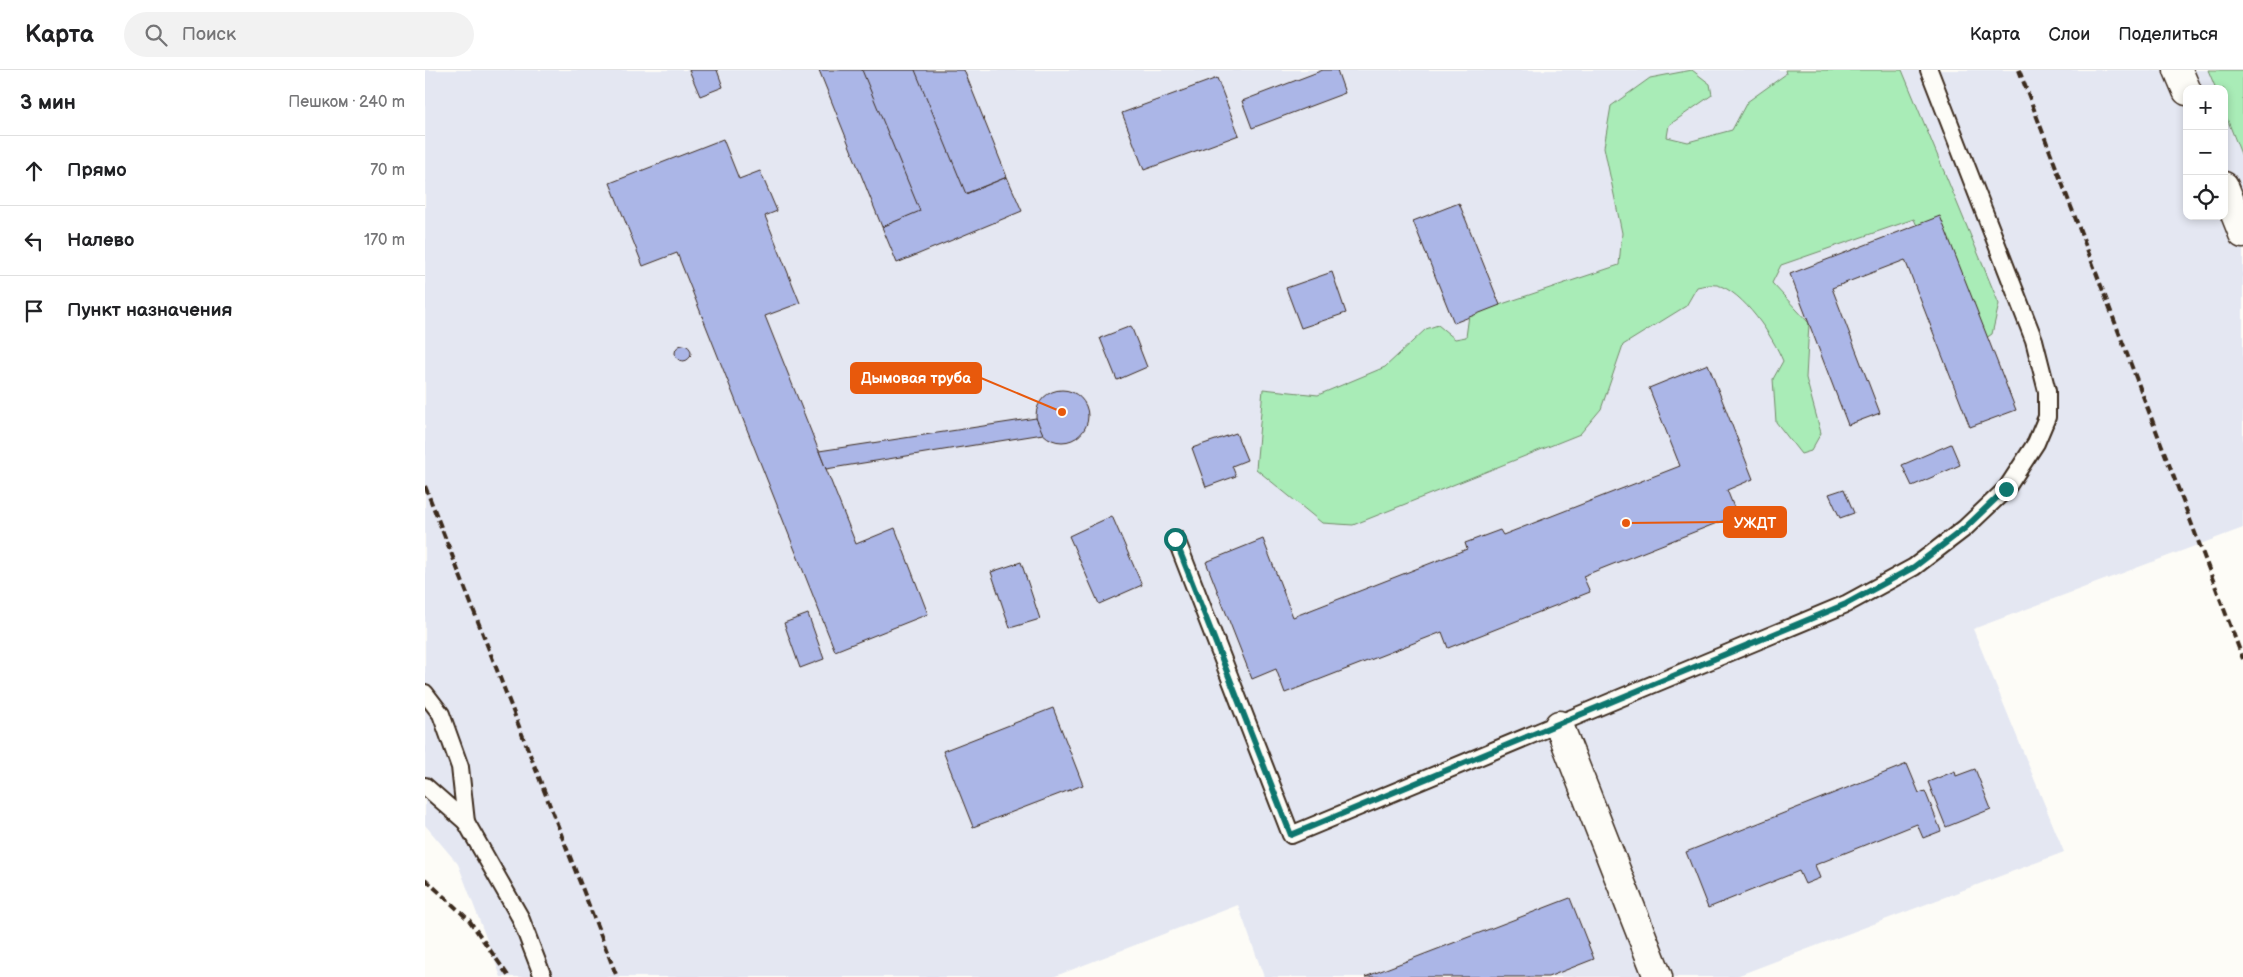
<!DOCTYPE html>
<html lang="ru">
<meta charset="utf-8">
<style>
body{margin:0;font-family:"Balsamiq Sans",sans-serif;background:#f2f2f2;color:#202124}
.controls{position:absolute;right:15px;top:15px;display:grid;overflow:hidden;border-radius:10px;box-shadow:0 2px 8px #0003}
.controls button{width:45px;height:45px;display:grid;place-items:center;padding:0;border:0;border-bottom:1px solid #e0e0e0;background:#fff;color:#202124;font:25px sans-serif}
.stop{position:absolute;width:15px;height:15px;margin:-11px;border:4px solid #0f766e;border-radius:50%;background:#fff}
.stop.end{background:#0f766e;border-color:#fff;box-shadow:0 1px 5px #0008}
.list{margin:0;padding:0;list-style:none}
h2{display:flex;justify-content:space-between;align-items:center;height:65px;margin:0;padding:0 20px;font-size:21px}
h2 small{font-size:16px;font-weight:400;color:#757577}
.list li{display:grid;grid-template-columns:32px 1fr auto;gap:15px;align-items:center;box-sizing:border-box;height:70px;padding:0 20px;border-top:1px solid #e0e0e0}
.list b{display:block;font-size:19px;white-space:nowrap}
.list em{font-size:16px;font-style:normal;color:#757577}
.icon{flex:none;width:28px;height:28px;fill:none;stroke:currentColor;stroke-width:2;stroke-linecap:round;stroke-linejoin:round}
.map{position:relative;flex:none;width:1818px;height:907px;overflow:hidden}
header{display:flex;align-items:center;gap:30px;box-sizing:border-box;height:70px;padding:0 25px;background:#fff;border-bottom:1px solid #e0e0e0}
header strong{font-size:24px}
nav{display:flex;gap:28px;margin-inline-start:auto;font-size:18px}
.search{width:350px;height:45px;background:#f2f2f2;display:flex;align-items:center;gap:12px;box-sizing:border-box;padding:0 18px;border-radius:28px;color:#757577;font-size:19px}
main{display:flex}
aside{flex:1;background:#fff}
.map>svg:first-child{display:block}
.built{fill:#e4e7f2;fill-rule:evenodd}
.green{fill:#a9ecb7;stroke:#728b6a}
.building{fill:#abb6e7;stroke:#3b2a1e}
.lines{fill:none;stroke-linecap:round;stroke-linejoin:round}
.lane-casing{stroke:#3b2a1e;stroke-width:20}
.street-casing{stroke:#3b2a1e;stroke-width:31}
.lane{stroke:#fdfcf7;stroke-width:16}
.street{stroke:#fdfcf7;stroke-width:28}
.rail{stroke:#3b2a1e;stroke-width:4;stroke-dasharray:8 4;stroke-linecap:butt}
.route{stroke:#0f766e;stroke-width:6}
.leader{fill:none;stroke:#e8590c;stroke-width:2}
.callout-dot{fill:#e8590c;stroke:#fdfcf7;stroke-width:2}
.callout{fill:#e8590c;stroke:#e8590c;stroke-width:2}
.callout-label{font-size:15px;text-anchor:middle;font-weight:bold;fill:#fff}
</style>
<header>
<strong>Карта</strong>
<div class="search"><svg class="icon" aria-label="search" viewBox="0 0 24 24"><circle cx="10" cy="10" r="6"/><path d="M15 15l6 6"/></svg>Поиск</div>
<nav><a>Карта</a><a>Слои</a><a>Поделиться</a></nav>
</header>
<main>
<aside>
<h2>3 мин<small>Пешком · 240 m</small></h2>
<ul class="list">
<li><svg class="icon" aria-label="ahead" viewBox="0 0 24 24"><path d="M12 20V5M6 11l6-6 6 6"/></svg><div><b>Прямо</b></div><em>70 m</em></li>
<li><svg class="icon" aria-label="left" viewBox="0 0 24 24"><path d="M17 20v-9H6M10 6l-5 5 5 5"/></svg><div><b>Налево</b></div><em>170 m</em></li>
<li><svg class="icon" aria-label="arrive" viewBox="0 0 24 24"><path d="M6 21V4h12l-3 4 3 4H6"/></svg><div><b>Пункт назначения</b></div></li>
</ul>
</aside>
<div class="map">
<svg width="1818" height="907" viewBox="0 0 1818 907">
<rect width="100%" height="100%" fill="#fdfcf7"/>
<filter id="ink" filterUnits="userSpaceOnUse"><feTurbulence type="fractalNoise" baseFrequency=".02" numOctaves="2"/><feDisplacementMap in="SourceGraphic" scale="10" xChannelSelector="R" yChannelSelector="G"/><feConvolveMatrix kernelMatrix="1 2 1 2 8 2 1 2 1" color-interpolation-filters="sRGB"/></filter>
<g filter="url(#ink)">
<path class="built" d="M0,0H1818V458L1548,559L1639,782L1309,907H839L813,835L628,907H76L33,794L0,755ZM1762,19H1799V146H1762Z"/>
<g class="green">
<path d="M1267,0L1285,14L1287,25L1244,55L1242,67L1263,72L1307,60L1322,32L1361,4L1360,0H1477L1574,234L1567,264L1555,272L1541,270L1489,149L1356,195L1347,213L1384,253L1381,308L1396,363L1386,381L1376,384L1351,352L1348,309L1358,291C1348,267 1318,221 1292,215C1286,214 1278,216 1272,217L1261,236L1198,275L1176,339L1155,364L928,455L897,453L831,399L838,319L893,325L960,297L1001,259L1013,255L1030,269L1041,267L1044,245L1194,195L1197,163L1179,77L1186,36L1225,8Z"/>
<path d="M1783,0H1818V89L1799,41V19H1791Z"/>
</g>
<g class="building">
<path d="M264,0H292L298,17L275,26Z"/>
<path d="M394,0H539L582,107L457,157Z"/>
<path d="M437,0H490L541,124L582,107L597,141L472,193L457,157L495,141Z"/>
<path d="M898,0H912L920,23L827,58L817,31Z"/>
<path d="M792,8L814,65L719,100L697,43Z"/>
<path d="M298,69L314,109L335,101L352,141L340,146L375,233L340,246L431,474L470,458L503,544L410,581L252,183L218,196L185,113Z"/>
<path d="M1034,133L1075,235L1029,253L988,151Z"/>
<path d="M1515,146L1591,340L1545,357L1480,190L1407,218L1455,343L1423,355L1365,204Z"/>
<path d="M907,202L921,243L876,258L861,218Z"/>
<path d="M706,256L722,297L692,310L675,268Z"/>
<circle cx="258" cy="283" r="8"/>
<path d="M1283,294L1328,409L1302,420L1312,445L1158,506L1165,522L1023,578L1017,562L860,623L851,599L827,609L781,492L838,469L868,547L1042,479L1040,473L1075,460L1078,465L1255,396L1224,318Z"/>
<circle cx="637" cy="346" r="26"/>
<path d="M611,348L618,364L401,399L394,381Z"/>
<path d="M811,363L822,390L807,396L811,406L781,417L767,378Z"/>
<path d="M1526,374L1535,395L1487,416L1477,395Z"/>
<path d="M1419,419L1429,443L1415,448L1404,424Z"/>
<path d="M687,446L717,515L674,534L644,466Z"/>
<path d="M596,492L615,549L585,558L566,502Z"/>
<path d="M383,544L399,589L375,598L359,553Z"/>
<path d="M628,638L658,715L548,757L518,681Z"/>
<path d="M1482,694L1494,723L1500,721L1516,761L1498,768L1492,754L1390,795L1395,808L1380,814L1374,801L1283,838L1261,782Z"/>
<path d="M1550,699L1566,739L1521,757L1503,712L1530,701L1531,706Z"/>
<path d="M1145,828L1169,889L1123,907H940Z"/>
</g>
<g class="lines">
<g class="lane-casing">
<g id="lane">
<path d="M751,469L866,765L1421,534L1489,497L1540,458L1581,419L1611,373L1622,347V321L1609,270L1504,0"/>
<path d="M0,623L16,644L35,697L41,752L0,716"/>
<path d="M41,752L95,847L118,907"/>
</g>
</g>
<g class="street-casing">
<g id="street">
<path d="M1753,0L1762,21"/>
<path d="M1799,116L1818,164"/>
<path d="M1134,655L1233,907"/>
</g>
</g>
<use href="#lane" class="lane"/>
<use href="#street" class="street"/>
<g class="rail">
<path d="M1594,0L1818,589"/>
<path d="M0,416L192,907"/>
<path d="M0,809L44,850L84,907"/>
</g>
</g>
</g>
<g class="lines" filter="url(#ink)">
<path class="route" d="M750,469L866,765L1421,534L1489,497L1540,458L1581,419"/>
</g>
<path class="leader" d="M637 342L556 308M1201 453L1299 452"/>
<g class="callout-dot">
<circle cx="637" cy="342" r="5"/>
<circle cx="1201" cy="453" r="5"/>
</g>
<g class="callout">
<rect x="426" y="293" width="130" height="30" rx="5"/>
<rect x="1299" y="437" width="62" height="30" rx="5"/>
</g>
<g class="callout-label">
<text x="491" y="313">Дымовая труба</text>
<text x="1330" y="458">УЖДТ</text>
</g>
</svg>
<div class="controls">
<button>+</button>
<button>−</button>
<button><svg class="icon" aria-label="locate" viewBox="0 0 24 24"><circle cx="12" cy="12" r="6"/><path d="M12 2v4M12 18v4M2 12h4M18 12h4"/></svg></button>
</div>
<div class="stop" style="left:750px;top:469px"></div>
<div class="stop end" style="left:1581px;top:419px"></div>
</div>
</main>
